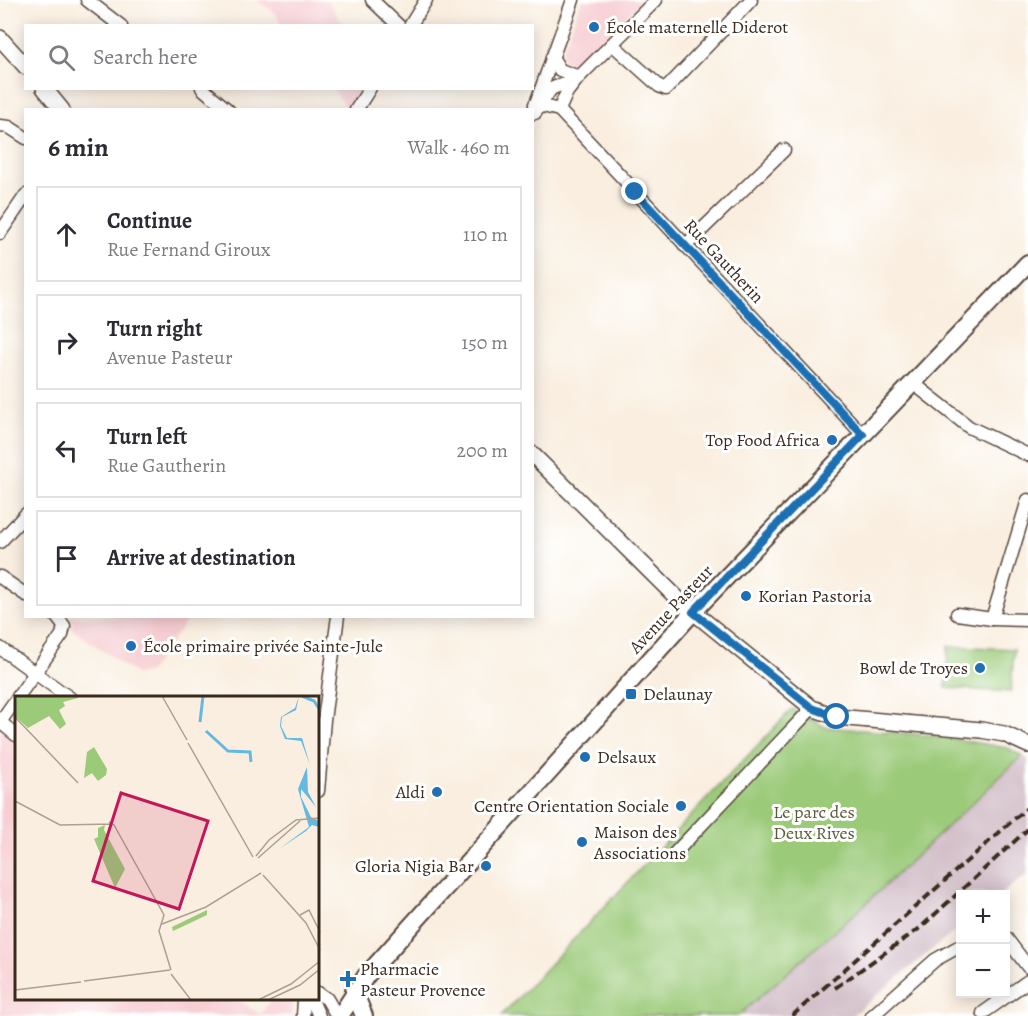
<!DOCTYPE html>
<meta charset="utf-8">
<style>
body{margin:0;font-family:Alegreya,serif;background:#f2f2f3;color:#2b2b33}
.controls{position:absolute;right:18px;bottom:18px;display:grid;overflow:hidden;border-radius:0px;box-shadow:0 3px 15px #0003}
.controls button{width:54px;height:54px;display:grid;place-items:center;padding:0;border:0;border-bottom:2px solid #e1e1e2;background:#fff;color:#2b2b33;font:30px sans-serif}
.stop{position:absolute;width:18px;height:18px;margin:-14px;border:4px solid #1f6fb2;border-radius:50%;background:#fff}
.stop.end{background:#1f6fb2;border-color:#fff;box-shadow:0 2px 6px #0008}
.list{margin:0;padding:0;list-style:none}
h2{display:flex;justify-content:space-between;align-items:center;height:78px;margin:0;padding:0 24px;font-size:26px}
h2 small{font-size:20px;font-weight:400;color:#7c7c81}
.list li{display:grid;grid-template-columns:39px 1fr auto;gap:18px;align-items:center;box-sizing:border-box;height:96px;margin:0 12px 12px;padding:0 12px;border:2px solid #e1e1e2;border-radius:0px}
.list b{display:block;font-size:22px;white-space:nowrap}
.list p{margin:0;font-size:20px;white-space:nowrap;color:#7c7c81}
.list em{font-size:20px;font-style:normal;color:#7c7c81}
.icon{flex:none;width:33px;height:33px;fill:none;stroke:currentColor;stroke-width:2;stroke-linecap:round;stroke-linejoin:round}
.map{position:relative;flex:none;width:1028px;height:1016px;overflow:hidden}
.search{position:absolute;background:#fff;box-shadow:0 3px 15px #0003;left:24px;top:24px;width:510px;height:66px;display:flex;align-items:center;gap:15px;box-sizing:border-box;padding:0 21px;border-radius:0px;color:#7c7c81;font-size:22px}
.panel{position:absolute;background:#fff;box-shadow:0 3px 15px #0003;left:24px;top:108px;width:510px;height:510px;border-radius:0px}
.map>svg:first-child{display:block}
.built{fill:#f7cfd3}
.industrial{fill:#d2bdc7}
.green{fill:#9bca79;stroke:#6b7a4c;stroke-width:1.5}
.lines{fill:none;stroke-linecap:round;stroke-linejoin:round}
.minor-casing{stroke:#58473b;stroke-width:15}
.tertiary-casing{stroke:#58473b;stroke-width:18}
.secondary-casing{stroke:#58473b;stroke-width:20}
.minor{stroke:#fff;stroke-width:12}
.tertiary{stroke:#fff;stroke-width:15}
.secondary{stroke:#fff;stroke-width:16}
.rail{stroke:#3b2a1e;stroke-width:4;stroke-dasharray:9 4.5;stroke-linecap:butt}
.route{stroke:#1f6fb2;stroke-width:8}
.poi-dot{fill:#1f6fb2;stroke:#fff;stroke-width:2}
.labels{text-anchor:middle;stroke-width:6;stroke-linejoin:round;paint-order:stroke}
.poi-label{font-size:18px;fill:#3b2a1e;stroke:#fff;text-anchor:start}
.street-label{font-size:18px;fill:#3b2a1e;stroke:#fff}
.park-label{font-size:18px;fill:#585a39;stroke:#fff}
.inset-river{fill:none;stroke:#65b9e1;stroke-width:3}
.inset-road{fill:none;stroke:#ada092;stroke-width:1.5}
.view{fill:#c2185b;fill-opacity:0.15;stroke:#c2185b;stroke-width:3}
.inset-edge{fill:none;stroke:#3b2a1e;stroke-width:3}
</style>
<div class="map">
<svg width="1028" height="1016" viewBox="0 0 1028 1016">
<rect width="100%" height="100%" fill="#fff"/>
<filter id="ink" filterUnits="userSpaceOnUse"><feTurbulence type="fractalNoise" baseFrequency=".0167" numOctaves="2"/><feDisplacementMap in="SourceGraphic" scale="12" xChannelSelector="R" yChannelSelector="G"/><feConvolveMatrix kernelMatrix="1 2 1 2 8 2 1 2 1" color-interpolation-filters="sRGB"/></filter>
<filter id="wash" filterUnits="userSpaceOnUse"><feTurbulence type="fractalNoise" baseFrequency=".008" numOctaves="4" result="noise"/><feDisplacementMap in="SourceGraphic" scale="24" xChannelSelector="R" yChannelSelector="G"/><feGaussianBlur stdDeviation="1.35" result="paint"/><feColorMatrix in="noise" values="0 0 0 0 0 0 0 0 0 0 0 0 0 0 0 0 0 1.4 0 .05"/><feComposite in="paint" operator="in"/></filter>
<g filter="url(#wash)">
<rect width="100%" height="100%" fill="#f9eedf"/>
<g class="built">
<path d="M257,0H327L343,25H282L276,14Z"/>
<path d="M582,0H642L589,56L580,63L570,65L562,60L561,54Z"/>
<path d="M333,89H361L347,109Z"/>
<path d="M65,617H189L149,672L137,675L71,628L74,623Z"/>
<path d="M0,729L16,742V1000H240L260,1015L271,1000H293L292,1016H0Z"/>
</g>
<path class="industrial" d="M1022,756L1028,759V874L1001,894H960V927L851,1016H738L859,910Z"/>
<g class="green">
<path d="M948,646L1014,649L1011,692L946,688Z"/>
<path d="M792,709L825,727L937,736L1008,748L1022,756L859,910L738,1016H501Z"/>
</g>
</g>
<g filter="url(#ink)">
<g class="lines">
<g class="minor-casing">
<g id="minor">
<path d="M87,0L121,26"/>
<path d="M372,0L399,26"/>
<path d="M410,26L426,0"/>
<path d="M613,45L659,86L666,89L751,0"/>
<path d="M552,57L560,70L579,77"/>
<path d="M202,88L228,110"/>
<path d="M535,104L559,110L863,435"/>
<path d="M535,106L573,0"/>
<path d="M356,110L370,88"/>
<path d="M559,110L567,92L578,78"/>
<path d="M535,113L551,89L579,77L656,0"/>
<path d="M0,126L9,127L26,138"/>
<path d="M0,233L26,195"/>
<path d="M685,246L784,150"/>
<path d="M913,383L969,427L1028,455"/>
<path d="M0,542L26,514"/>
<path d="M0,577L26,595"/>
<path d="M957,614L992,619L1028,620"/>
<path d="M992,619L1028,500"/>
<path d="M0,648L70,698"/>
<path d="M0,722L62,635L64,626L56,616"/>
<path d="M0,722L16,735"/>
<path d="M318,791L324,720L338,616"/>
<path d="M675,853L812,708"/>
<path d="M1006,938L1028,967"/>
<path d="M318,993L327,999L337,1016"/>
<path d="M312,1000L319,1016"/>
<path d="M983,1013L1028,981"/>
<path d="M303,1016L304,1000"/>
<path d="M872,1016L935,960L960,946"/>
</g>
</g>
<g class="tertiary-casing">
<g id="tertiary">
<path d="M0,38L26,67"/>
<path d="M44,88L62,110"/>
<path d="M532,454L681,602L812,708L837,717L981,730L1004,734L1028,745"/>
</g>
</g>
<g class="secondary-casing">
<g id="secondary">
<path d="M354,991L364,1016"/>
<path d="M340,1016L366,976L693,612L1028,263"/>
</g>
</g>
<use href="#minor" class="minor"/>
<use href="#tertiary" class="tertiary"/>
<use href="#secondary" class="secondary"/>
<g class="rail">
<path d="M835,988L920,928L1028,829"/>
<path d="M792,1016L1028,807"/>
</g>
</g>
</g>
<g class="lines" filter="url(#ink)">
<path class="route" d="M635,192L863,435L693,612L812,708L837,717"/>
</g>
<g class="poi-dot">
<circle cx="594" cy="27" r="6"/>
<circle cx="832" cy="440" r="6"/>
<circle cx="746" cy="596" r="6"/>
<circle cx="131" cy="646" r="6"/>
<circle cx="980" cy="668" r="6"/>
<rect x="625" y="688" width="12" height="12" rx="3"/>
<circle cx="585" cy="757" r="6"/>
<circle cx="437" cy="792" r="6"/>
<circle cx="681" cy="806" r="6"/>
<circle cx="582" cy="842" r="6"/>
<circle cx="486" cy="866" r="6"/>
<path d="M345 970h6v6h6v6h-6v6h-6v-6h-6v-6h6z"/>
</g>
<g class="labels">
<g class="poi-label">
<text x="606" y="33">École maternelle Diderot</text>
<text x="820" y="446" text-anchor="end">Top Food Africa</text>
<text x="758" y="602">Korian Pastoria</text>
<text x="143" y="652">École primaire privée Sainte-Jule</text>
<text x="968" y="674" text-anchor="end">Bowl de Troyes</text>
<text x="643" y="700">Delaunay</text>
<text x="597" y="763">Delsaux</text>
<text x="425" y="798" text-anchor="end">Aldi</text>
<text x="669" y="812" text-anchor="end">Centre Orientation Sociale</text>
<text x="594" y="838">Maison des<tspan x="594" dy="21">Associations</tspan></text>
<text x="474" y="872" text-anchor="end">Gloria Nigia Bar</text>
<text x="360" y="975">Pharmacie<tspan x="360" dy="21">Pasteur Provence</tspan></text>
</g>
<g class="street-label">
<text transform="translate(724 261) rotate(47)" y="6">Rue Gautherin</text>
<text transform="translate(671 609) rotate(-47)" y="6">Avenue Pasteur</text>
</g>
<g class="park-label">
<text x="814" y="818">Le parc des<tspan x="814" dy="21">Deux Rives</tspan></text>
</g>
</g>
<g transform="translate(15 696)">
<rect width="304" height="304" fill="#f9eedf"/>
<path d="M0,0H63V2L48,6L50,10L44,14L51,28L45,33L34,20L13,32L0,20ZM79,51L92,73L91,79L83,85L77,77L69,82L72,56ZM90,129L89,134L110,173L100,192L79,143L83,141V132ZM192,214V219L158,235L157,231Z" fill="#9bca79"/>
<path d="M284,0L281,14L267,21L266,30L272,42H287L295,69L286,45L270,43L265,30L266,21L280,12ZM292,71L293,96L301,111L286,93V101L296,121L304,125V131L297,129L291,135L264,153L294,131L283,93Z" fill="#65b9e1"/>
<path class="inset-river" d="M287,0L299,5L305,14M185,26L188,0M191,35L213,55L235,56L236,66"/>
<path class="inset-road" d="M147,0L172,44M0,21L63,87M173,47L238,161M0,105L45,129L97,128M94,126L99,129L149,219L144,235L156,274M241,160L254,144L281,124L305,122M243,162L285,125M248,179L291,227L305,254M285,219L294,214L305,236M147,228L191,211L246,177M156,278L176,304M69,285L155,274M0,294L66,286M243,304L276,288L305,265M253,304L285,289L305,273"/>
<path class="view" d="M106,97L193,125L164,213L78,185Z"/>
<rect width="304" height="304" class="inset-edge"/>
</g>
</svg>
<div class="controls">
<button>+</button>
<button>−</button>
</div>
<div class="stop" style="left:837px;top:717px"></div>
<div class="stop end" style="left:635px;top:192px"></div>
<div class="search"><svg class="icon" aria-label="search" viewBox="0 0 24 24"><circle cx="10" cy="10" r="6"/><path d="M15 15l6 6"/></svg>Search here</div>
<section class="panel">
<h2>6 min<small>Walk · 460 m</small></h2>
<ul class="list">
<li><svg class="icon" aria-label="ahead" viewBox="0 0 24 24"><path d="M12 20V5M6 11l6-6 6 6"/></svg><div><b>Continue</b><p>Rue Fernand Giroux</p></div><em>110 m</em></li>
<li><svg class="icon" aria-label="right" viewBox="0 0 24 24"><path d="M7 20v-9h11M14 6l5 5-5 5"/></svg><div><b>Turn right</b><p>Avenue Pasteur</p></div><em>150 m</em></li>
<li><svg class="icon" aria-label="left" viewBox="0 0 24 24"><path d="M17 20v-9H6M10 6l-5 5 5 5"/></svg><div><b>Turn left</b><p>Rue Gautherin</p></div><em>200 m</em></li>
<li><svg class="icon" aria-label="arrive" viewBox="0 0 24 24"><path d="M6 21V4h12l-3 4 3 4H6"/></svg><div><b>Arrive at destination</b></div></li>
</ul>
</section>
</div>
